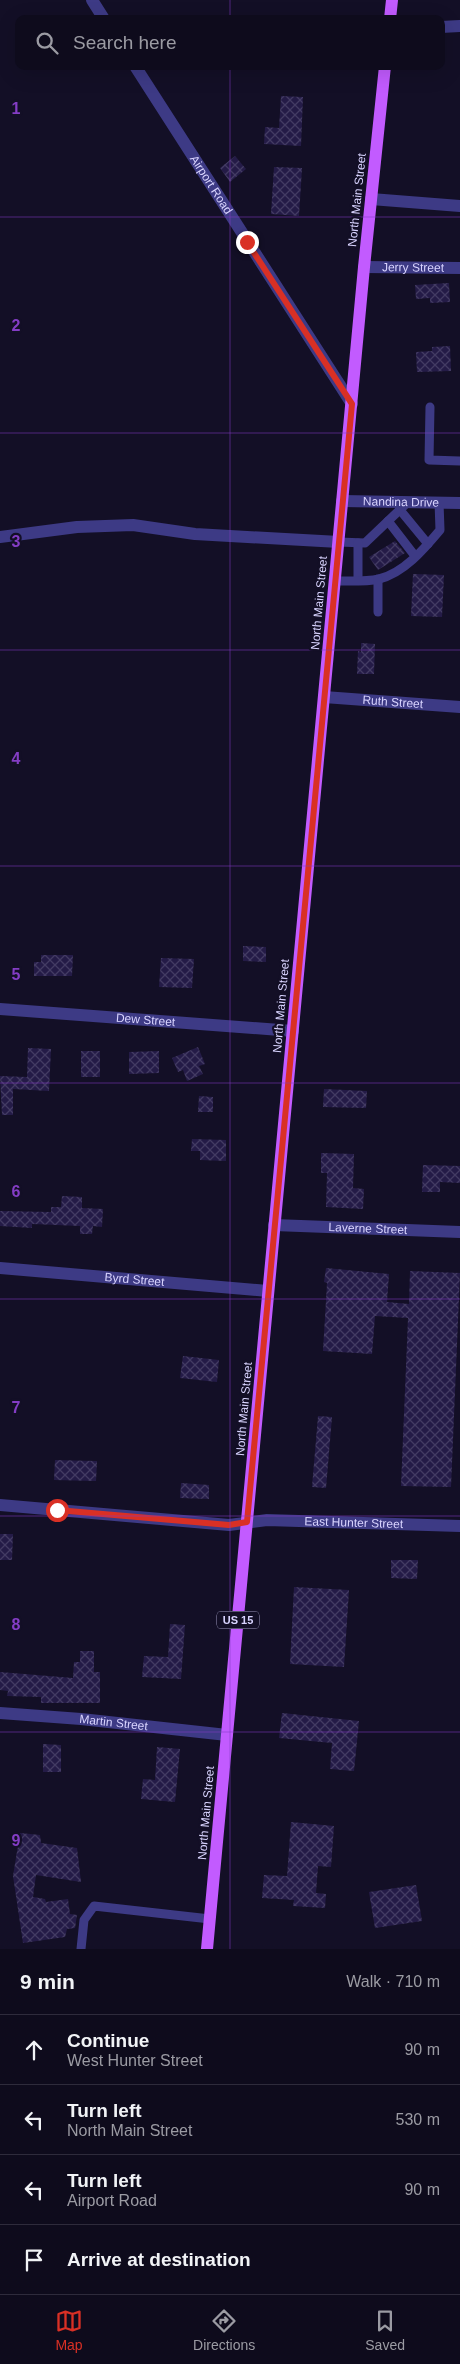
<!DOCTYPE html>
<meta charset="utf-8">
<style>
body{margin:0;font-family:Helvetica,sans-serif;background:#171425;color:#f1f3f6}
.stop{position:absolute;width:15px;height:15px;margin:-11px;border:4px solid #d93025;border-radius:50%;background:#fff}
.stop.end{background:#d93025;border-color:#fff;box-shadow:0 1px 5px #0008}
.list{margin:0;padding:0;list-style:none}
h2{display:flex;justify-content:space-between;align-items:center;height:65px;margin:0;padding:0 20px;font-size:21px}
h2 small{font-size:16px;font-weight:400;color:#9b9ba3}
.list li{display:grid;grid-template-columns:32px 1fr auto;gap:15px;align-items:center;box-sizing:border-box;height:70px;padding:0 20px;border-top:1px solid #2e2b3b}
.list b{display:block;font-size:19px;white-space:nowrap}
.list p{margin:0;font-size:16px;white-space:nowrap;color:#9b9ba3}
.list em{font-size:16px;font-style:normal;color:#9b9ba3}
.icon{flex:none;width:28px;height:28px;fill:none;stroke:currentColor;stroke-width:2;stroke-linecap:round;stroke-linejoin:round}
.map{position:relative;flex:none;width:460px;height:1949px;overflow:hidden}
.search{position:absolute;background:#0e0b1c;box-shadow:0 5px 20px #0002;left:15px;right:15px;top:15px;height:55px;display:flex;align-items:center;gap:12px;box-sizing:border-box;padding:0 18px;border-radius:10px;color:#9b9ba3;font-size:19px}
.sheet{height:345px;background:#0e0b1c}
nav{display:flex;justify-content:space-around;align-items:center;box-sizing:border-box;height:70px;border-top:1px solid #2e2b3b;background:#0e0b1c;font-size:14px;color:#9b9ba3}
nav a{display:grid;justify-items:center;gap:2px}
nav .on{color:#d93025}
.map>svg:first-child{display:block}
.building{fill:url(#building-cross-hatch)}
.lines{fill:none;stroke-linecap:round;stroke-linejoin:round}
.service{stroke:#3d3a85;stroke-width:9}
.minor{stroke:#3d3a85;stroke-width:12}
.primary{stroke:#c25bff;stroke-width:12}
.route{stroke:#d93025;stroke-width:6}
.grid{fill:none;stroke:#843dc5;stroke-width:1;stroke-opacity:0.55}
.labels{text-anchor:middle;stroke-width:4.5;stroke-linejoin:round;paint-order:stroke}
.shield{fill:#130f26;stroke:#9e99be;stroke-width:1}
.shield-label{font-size:11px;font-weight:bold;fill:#d9d4ff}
.street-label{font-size:12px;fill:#d9d4ff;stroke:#130f26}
.grid-label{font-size:16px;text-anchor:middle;font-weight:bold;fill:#843dc5;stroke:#130f26;stroke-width:4.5;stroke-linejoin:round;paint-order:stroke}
</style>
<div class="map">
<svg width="460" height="1949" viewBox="0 0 460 1949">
<defs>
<pattern id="building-cross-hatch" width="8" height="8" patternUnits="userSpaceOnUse" patternTransform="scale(1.25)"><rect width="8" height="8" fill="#241b47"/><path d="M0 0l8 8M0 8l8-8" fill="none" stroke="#433b63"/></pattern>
</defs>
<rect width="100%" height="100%" fill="#130f26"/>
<g class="building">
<path d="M281,96L303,97L301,146L264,144L265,127L279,128Z"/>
<path d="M235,156L246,169L230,182L220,168Z"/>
<path d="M274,167L302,168L299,216L271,214Z"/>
<path d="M449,283L450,302L430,303V298L416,299L415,285Z"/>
<path d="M450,346L451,371L417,372L416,352L432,351V347Z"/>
<path d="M395,541L405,553L378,570L369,557Z"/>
<path d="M413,574L444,575L442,617L411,616Z"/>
<path d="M361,643L375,644L374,674H357L358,651L361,652Z"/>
<path d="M243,946L266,947V962L243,961Z"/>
<path d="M41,955H73L72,976H34V962H41Z"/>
<path d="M161,958L194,959L192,988L159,987Z"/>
<path d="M198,1047L205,1064L199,1066L203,1074L187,1081L183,1070L178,1072L172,1058Z"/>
<path d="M28,1048L51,1049L49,1091L13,1089V1115H2L0,1076L27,1077Z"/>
<rect x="81" y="1051" width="19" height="26"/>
<path d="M159,1051V1073L129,1074V1052Z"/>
<path d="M324,1089L367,1091L366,1108L323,1107Z"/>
<path d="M199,1096L213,1097V1112H198Z"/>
<path d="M192,1139L226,1140V1161L200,1160V1151H191Z"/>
<path d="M321,1153L354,1154L353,1188L364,1189L363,1209L326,1207L327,1173H321Z"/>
<path d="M423,1165L460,1166V1183L440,1182V1192H422Z"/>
<path d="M62,1196L82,1197V1208L103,1209L102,1227L93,1226L92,1234H80V1226L32,1224V1228L0,1226V1211L51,1212V1207H61Z"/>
<path d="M326,1268L389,1274L387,1302L409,1304L410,1271L460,1273L451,1487L401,1486L408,1318L375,1316L372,1354L323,1351L327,1283L324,1282Z"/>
<path d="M183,1356L219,1360L217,1382L180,1378Z"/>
<path d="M318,1416L332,1417L326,1488L312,1487Z"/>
<path d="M55,1460L97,1461L96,1481L54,1480Z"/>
<path d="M181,1483L209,1485V1499L180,1498Z"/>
<path d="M0,1534H13L12,1560H0Z"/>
<path d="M391,1560H418L417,1579L391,1578Z"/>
<path d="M294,1587L349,1590L344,1667L290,1664Z"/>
<path d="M170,1624L185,1625L181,1679L142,1677L144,1656L168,1657Z"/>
<path d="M80,1651H94V1672H100V1703H41V1697L7,1696L8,1691L0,1690V1672L73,1678L74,1662H80Z"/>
<path d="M282,1713L359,1721L354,1771L330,1769L332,1743L279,1738Z"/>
<path d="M43,1744L61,1745V1772H43Z"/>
<path d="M157,1747L180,1749L175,1802L141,1799L143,1779L155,1780Z"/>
<path d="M291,1822L334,1826L331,1867L318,1866L316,1893L326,1894L325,1908L293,1906L294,1900L262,1898L264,1875L287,1876Z"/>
<path d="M20,1833L40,1835L41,1843L77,1848L81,1882L36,1875L33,1897L45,1899L46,1902L68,1899L70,1914L77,1915L75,1928L67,1929L65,1937L23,1943L13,1876Z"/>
<path d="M416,1885L422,1921L375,1928L369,1892Z"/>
</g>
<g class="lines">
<g class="service">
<path d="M430,407L429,460L460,461"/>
<path d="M400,510L428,544"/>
<path d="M388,521L415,556"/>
<path d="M339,542L365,543L408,502"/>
<path d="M358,580V543"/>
<path d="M335,581C349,581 365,582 379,579C404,573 424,549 440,530L439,502"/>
<path d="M378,612V579"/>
<path d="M81,1949L84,1920L94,1906L210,1919"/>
</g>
<g class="minor">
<path d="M92,0L104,19"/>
<path d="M441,27L460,26"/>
<path id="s1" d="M135,66L352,404"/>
<path d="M371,199L460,206"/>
<path id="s2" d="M364,267L460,268"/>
<path id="s3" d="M342,501L460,503"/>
<path d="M0,537L77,527L133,525L195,534L339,542"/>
<path id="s4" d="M324,697L460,707"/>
<path id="s5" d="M0,1009L293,1031"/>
<path id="s6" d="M274,1225L460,1232"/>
<path id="s7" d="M0,1268L268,1291"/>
<path id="s8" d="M0,1505L229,1525L267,1520L460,1526"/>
<path id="s9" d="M0,1713L81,1719L227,1735"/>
</g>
<g class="primary">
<path d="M390,19L392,0"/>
<path d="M207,1949L364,267L385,66"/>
</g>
</g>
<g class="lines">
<path class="route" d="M57,1510L229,1525L247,1522L352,404L247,242"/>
</g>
<path class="grid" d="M230,0V19M230,66V1949M0,217H460M0,433H460M0,650H460M0,866H460M0,1083H460M0,1299H460M0,1516H460M0,1732H460"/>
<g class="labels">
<rect class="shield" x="217" y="1611.5" width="42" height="17" rx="4"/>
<g class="shield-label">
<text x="238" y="1624">US 15</text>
</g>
<g class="street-label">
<text dy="4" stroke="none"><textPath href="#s1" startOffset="141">Airport Road</textPath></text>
<text transform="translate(357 200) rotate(-84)" y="4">North Main Street</text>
<text dy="4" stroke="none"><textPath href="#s2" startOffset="49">Jerry Street</textPath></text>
<text dy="4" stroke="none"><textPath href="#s3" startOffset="59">Nandina Drive</textPath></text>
<text transform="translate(319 603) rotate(-85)" y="4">North Main Street</text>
<text dy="4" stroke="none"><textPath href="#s4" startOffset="69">Ruth Street</textPath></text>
<text transform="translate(281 1006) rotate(-85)" y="4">North Main Street</text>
<text dy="4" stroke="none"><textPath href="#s5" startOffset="146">Dew Street</textPath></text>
<text dy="4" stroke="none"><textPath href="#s6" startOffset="94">Laverne Street</textPath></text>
<text dy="4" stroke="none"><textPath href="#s7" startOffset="135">Byrd Street</textPath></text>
<text transform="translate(244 1409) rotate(-85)" y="4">North Main Street</text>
<text dy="4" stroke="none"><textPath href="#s8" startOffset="355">East Hunter Street</textPath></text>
<text dy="4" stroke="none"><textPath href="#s9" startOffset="114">Martin Street</textPath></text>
<text transform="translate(206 1813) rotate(-85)" y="4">North Main Street</text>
</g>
</g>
<g class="grid-label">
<text x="16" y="114">1</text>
<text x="16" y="331">2</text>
<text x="16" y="547">3</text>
<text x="16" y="764">4</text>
<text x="16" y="980">5</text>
<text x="16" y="1197">6</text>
<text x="16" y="1413">7</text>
<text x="16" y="1630">8</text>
<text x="16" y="1846">9</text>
</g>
</svg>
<div class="stop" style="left:57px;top:1510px"></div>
<div class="stop end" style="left:247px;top:242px"></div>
<div class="search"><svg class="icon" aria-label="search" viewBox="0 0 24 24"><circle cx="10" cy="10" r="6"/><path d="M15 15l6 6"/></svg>Search here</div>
</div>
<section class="sheet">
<h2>9 min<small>Walk · 710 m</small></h2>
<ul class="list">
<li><svg class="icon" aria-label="ahead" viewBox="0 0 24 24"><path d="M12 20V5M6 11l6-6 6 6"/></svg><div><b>Continue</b><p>West Hunter Street</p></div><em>90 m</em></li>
<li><svg class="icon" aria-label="left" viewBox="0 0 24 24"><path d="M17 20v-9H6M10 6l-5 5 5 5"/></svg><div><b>Turn left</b><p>North Main Street</p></div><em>530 m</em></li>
<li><svg class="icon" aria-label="left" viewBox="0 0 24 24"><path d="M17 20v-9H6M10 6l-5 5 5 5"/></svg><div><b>Turn left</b><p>Airport Road</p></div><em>90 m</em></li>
<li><svg class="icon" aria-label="arrive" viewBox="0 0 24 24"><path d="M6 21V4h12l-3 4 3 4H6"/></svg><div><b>Arrive at destination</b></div></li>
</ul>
</section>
<nav>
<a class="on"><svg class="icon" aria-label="map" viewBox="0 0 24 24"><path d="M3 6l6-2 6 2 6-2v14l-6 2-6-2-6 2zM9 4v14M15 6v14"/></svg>Map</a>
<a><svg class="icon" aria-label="directions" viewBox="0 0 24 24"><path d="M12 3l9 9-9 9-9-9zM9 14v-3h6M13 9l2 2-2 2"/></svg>Directions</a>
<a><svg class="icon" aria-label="saved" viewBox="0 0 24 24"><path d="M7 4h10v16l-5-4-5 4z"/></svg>Saved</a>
</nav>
